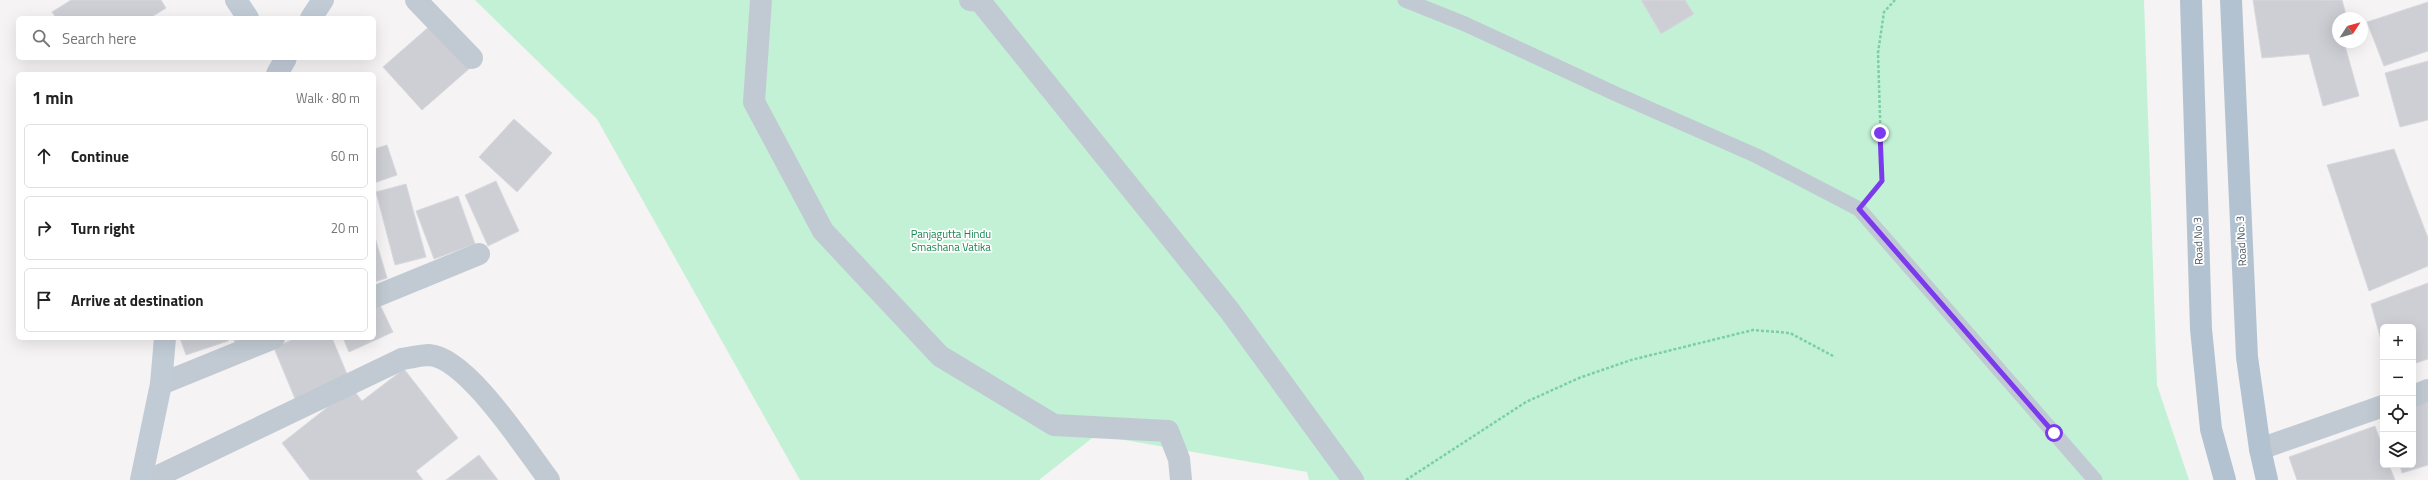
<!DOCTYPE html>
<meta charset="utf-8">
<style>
body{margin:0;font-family:"Titillium Web",sans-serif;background:#f2f2f2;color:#222}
.controls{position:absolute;right:12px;bottom:12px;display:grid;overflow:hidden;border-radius:6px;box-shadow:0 4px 16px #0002}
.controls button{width:36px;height:36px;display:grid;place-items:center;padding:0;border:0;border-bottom:1px solid #e0e0e0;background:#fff;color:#222;font:20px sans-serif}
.compass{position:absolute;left:2332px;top:12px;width:36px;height:36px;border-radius:50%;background:#fff;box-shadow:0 4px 16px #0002;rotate:54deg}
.stop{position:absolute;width:12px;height:12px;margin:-9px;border:3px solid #7c3aed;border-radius:50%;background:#fff}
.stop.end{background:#7c3aed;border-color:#fff;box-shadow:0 1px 4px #0008}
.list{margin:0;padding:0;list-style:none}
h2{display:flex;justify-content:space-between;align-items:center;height:52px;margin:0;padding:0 16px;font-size:17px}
h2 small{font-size:13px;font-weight:400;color:#767676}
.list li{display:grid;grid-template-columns:26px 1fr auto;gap:12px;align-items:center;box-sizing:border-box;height:64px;margin:0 8px 8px;padding:0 8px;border:1px solid #e0e0e0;border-radius:6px}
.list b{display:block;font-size:15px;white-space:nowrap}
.list em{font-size:13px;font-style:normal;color:#767676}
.icon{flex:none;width:22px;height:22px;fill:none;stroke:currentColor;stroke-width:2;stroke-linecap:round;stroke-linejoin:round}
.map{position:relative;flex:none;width:2428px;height:480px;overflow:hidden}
.search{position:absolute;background:#fff;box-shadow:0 4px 16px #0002;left:16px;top:16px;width:360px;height:44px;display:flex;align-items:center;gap:10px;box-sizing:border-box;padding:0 14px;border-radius:6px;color:#767676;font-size:15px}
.panel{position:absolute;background:#fff;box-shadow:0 4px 16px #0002;left:16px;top:72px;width:360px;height:268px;border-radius:6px}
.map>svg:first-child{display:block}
.green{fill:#c3f1d5}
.building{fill:#cdcfd5;stroke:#d7d9de}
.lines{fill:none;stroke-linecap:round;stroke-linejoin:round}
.path{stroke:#7ad0a6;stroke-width:2.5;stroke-dasharray:3 2;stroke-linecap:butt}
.lane{stroke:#c1cad2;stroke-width:15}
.street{stroke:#c1cad2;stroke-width:22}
.secondary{stroke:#c1cbd6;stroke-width:22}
.primary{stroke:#b3c2d1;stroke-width:22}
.route{stroke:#7c3aed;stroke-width:5}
.labels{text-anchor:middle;stroke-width:3.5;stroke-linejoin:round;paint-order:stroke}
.park-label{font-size:11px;fill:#17864f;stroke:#fff}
.street-label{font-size:11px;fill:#4a5661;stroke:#fff}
</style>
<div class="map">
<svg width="2428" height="480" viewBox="0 0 2428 480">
<rect width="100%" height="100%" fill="#f5f3f3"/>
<path class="green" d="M475,0H2144L2157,385L2189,480H1309L1307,472L1096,435L1039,480H800L597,119Z"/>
<g class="building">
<path d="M71,0H161L166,8L150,18H56L52,12Z"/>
<path d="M1641,0H1685L1694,14L1661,34Z"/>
<path d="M2253,0H2342L2347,18H2338V42H2344L2359,96L2323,106L2309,54L2262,58Z"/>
<path d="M2428,2V51L2384,66L2367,22Z"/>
<path d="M431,25L470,68L422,110L383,67Z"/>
<path d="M2428,61V120L2400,127L2385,73Z"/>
<path d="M514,119L552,153L517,192L479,157Z"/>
<path d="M387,145L397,175L374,183V149Z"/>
<path d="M2394,149L2428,238V266L2369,291L2327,165Z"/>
<path d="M496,181L519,231L488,246L465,195Z"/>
<path d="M406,184L426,257L395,265L376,192Z"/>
<path d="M458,196L475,244L434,259L416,211Z"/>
<path d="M374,234L387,278L374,282Z"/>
<path d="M2428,283V359L2413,364V327H2383V347L2371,304Z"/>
<path d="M379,303L393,332L349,352L343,338H374V305Z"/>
<path d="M180,338H228V341L186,355Z"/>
<path d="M233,338H251L235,343Z"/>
<path d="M296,338H332L349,379L296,401L274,348Z"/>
<path d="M404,369L458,438L416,471L423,480H310L282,443L352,388L362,401Z"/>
<path d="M2428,399V465L2402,473L2400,465H2413V404Z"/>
<path d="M2375,426L2383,448V465H2389L2395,480H2297L2289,457Z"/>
<path d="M479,455L498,480H446Z"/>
</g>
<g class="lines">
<g class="path">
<path d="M1874,190L1882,181L1878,53L1884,12L1895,0"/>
<path d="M1406,480L1526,402L1579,378L1631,360L1753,330L1790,333L1835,357"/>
</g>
<path class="lane" d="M1405,0L1465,24L1616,94L1757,156L1859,209L2095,480"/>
<g class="street">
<path d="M416,0L472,58"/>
<path d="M761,0L754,102L823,231L940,356L1054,425L1168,431L1179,459L1181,480"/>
<path d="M970,0L980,1L1229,310L1353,480"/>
<path d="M374,297L479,254"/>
<path d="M161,384L274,338"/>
<path d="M2413,396L2428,390"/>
<path d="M2260,449L2383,406"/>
<path d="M150,480L402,359C410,358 420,355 429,355C467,357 526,450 549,480"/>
</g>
<g class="secondary">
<path d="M236,0L248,18"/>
<path d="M311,18L323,0"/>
<path d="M277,74L286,58"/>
<path d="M141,480L161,384L165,338"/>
</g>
<g class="primary">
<path d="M2191,0L2201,329L2211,429L2225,480"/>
<path d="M2231,0L2247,357L2260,449L2267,480"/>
</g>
</g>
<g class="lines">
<path class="route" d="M1880,133L1882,181L1859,209L2054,433"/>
</g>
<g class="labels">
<g class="park-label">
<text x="951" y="238">Panjagutta Hindu<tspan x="951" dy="13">Smashana Vatika</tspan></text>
</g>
<g class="street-label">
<text transform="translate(2198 241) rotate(-92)" y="4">Road No 3</text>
<text transform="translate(2241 241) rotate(-93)" y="4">Road No. 3</text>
</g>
</g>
</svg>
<div class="controls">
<button>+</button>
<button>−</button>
<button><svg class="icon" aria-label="locate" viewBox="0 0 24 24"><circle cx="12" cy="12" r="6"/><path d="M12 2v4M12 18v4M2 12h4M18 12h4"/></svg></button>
<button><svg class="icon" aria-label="layers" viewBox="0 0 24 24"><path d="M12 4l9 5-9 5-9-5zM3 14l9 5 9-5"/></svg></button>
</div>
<svg class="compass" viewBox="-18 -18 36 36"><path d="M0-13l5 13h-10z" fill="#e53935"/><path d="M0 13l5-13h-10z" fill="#767676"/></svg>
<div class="stop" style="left:2054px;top:433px"></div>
<div class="stop end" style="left:1880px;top:133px"></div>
<div class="search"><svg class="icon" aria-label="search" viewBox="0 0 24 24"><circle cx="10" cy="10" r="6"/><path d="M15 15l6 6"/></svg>Search here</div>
<section class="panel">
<h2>1 min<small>Walk · 80 m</small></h2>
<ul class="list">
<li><svg class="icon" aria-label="ahead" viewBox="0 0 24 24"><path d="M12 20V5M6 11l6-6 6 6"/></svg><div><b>Continue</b></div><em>60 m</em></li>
<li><svg class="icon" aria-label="right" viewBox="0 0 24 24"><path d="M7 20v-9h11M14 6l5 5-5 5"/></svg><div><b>Turn right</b></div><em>20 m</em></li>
<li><svg class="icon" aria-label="arrive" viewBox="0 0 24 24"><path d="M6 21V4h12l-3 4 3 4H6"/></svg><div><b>Arrive at destination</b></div></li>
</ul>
</section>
</div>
